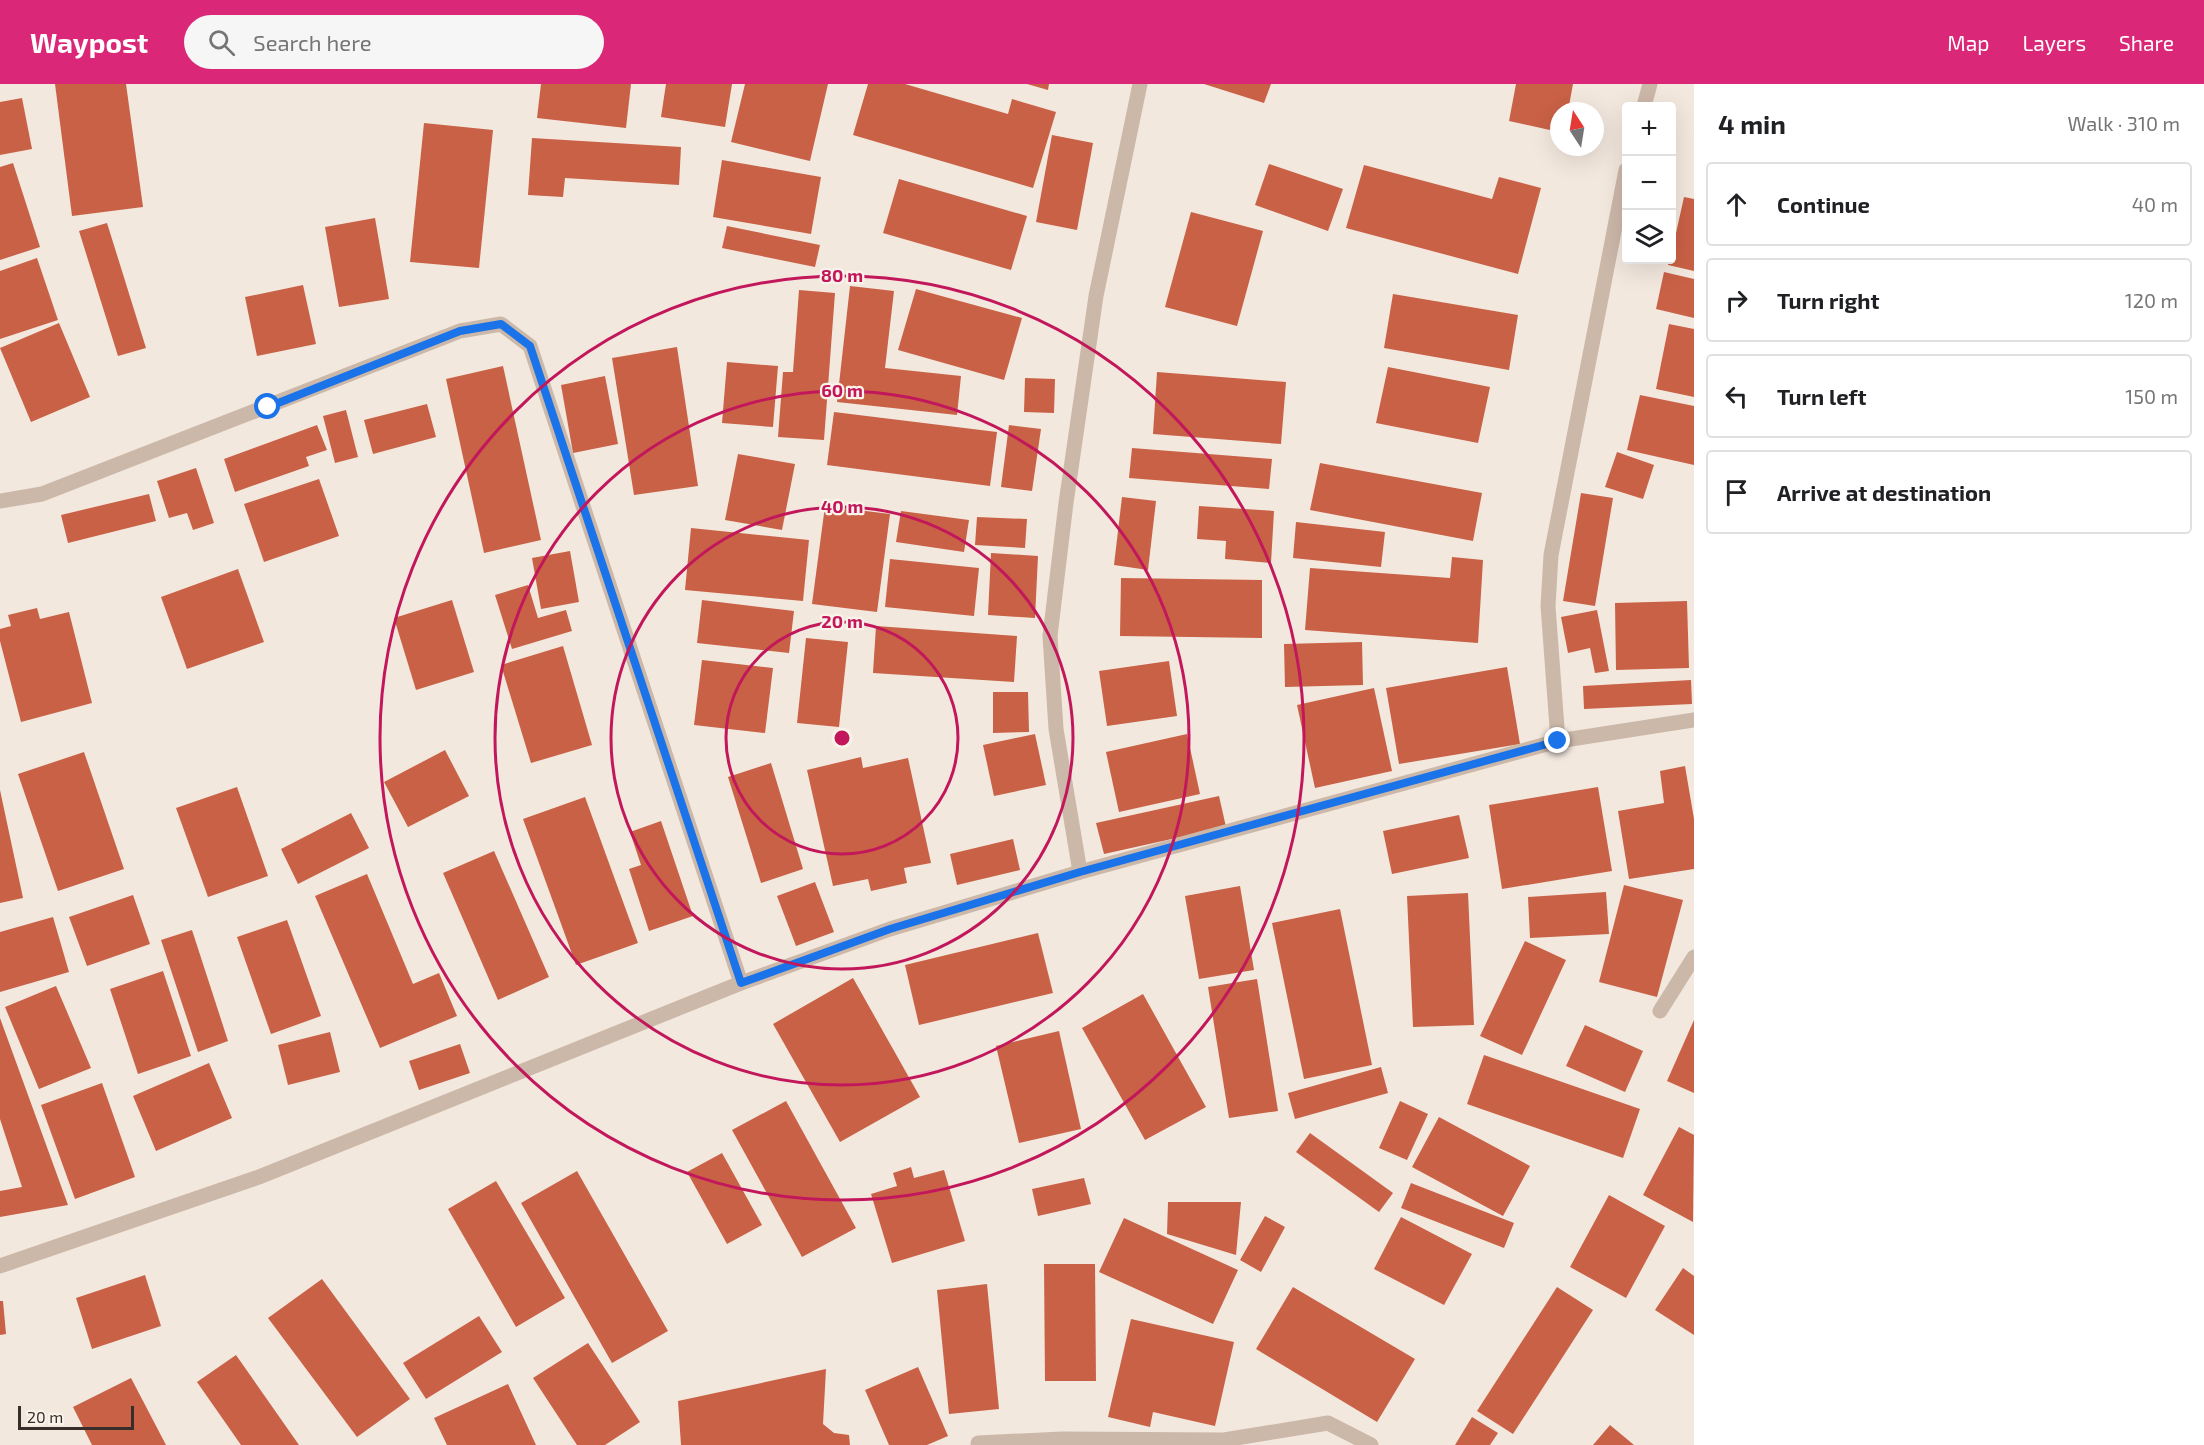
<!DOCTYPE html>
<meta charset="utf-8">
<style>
body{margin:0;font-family:"Exo 2",sans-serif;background:#f6f6f6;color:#202124}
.controls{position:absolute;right:18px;top:18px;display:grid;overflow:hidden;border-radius:6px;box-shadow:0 6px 24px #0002}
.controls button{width:54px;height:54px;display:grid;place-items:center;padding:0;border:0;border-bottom:2px solid #e0e0e0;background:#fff;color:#202124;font:30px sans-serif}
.compass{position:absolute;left:1550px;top:18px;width:54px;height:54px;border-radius:50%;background:#fff;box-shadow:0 6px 24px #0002;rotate:348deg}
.scale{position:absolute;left:18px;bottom:15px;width:116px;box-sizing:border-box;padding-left:6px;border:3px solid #392d29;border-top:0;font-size:16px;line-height:21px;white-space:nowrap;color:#392d29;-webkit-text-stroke:4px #faf3ea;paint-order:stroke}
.stop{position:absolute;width:18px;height:18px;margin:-14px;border:4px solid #1a73e8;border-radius:50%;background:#fff}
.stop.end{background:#1a73e8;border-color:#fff;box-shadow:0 2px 6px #0008}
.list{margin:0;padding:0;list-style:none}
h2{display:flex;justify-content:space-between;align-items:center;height:78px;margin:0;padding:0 24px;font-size:26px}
h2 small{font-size:20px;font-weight:400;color:#757577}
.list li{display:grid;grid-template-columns:39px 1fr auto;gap:18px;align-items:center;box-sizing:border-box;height:84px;margin:0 12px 12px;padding:0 12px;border:2px solid #e0e0e0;border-radius:6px}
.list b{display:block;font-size:22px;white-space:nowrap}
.list em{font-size:20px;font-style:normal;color:#757577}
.icon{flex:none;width:33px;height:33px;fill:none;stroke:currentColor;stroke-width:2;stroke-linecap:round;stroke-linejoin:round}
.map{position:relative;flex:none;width:1694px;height:1361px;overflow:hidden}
header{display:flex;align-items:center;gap:36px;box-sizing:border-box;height:84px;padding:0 30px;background:#db2777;color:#fff}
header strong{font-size:28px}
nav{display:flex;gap:33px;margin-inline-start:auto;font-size:21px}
.search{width:420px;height:54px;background:#f6f6f6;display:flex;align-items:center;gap:15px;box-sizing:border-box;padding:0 21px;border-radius:33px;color:#757577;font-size:22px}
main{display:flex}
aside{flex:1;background:#fff}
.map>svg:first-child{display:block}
.building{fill:#c96146}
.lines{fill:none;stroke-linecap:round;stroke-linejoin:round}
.minor{stroke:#ccb8a9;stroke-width:15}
.route{stroke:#1a73e8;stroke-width:8}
.ring{fill:none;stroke:#c2185b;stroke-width:3}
.centre{fill:#c2185b;stroke:#faf3ea;stroke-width:3}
.ring-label{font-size:18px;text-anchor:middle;font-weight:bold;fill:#c2185b;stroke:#faf3ea;stroke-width:4.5;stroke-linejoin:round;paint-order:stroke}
</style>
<header>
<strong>Waypost</strong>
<div class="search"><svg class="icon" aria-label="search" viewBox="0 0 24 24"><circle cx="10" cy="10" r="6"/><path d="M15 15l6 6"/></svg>Search here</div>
<nav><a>Map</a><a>Layers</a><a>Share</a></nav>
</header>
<main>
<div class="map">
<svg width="1694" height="1361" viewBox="0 0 1694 1361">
<rect width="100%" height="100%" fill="#f3e8de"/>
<g class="building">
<path d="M55,0H126L143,123L72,132Z"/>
<path d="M541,0H631L626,44L537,34Z"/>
<path d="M666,0H732L725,43L661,33Z"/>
<path d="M745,0H828L810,77L731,58Z"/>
<path d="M868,0H905L1008,30L1012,15L1056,28L1033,104L853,51Z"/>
<path d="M1027,0H1049L1048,6Z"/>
<path d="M1204,0H1271L1264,19Z"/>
<path d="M1516,0H1573L1568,27H1559V48L1509,37Z"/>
<path d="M22,14L32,65L0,71V18Z"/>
<path d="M424,39L493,46L479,184L410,178Z"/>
<path d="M1052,51L1093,59L1077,146L1036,138Z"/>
<path d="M532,54L681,63L679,101L565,94L563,113L528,111Z"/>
<path d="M722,76L821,93L811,150L713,133Z"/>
<path d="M13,79L40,163L0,176V83Z"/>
<path d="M1269,80L1343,105L1328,147L1255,121Z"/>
<path d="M1364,81L1492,115L1499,93L1541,104L1518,190L1346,144Z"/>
<path d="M899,95L1027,132L1011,186L883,149Z"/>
<path d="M1684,113L1694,115V187L1668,181L1669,176H1672V167Z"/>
<path d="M1191,128L1263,147L1237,242L1165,223Z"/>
<path d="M375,134L389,215L339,223L325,143Z"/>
<path d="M107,139L146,264L118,272L79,147Z"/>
<path d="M727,142L820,161L815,183L722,164Z"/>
<path d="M37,174L58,236L0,255V187Z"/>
<path d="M1664,188L1694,195V234L1656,225Z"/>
<path d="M303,201L316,260L257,272L245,213Z"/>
<path d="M850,202L894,207L885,284L961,292L957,331L837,318Z"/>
<path d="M916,205L1022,234L1004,296L898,266Z"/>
<path d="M799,206L835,209L824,356L778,353L783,288H793Z"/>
<path d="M1393,210L1518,231L1509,286L1384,264Z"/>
<path d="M59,239L90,313L31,338L0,264Z"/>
<path d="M1669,240L1694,245V313L1656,305Z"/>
<path d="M677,263L698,402L634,411L612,274Z"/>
<path d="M727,278L778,282L773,343L722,339Z"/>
<path d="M503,282L541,456L484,469L446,295Z"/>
<path d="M1388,283L1490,303L1478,359L1376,339Z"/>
<path d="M1157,288L1286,298L1281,360L1153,350Z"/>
<path d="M605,292L618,360L573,369L561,301Z"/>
<path d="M1025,294L1055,295L1054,329L1024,328Z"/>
<path d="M1640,311L1694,322V381L1627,366Z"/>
<path d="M427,320L436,353L373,370L364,336Z"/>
<path d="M346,326L358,373L335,379L323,332Z"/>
<path d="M834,328L997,348L990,402L827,381Z"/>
<path d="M317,341L327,366L306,373L309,382L235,408L224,375Z"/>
<path d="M1009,341L1041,345L1032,407L1001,403Z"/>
<path d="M1132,364L1272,375L1269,405L1129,394Z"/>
<path d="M1617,368L1654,381L1643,415L1605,403Z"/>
<path d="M738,370L795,380L782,446L725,436Z"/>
<path d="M1320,379L1482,409L1473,457L1310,426Z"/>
<path d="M196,384L214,439L193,446L187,429L169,434L157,397Z"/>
<path d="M319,395L339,452L264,478L244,420Z"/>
<path d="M1581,409L1613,414L1595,522L1563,517Z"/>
<path d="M149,410L156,437L68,459L61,431Z"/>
<path d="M1122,413L1156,417L1148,486L1114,481Z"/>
<path d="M825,422L890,430L877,528L812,520Z"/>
<path d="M1199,422L1274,427L1271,479L1225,475L1226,457L1197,455Z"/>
<path d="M901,427L969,436L964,468L896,458Z"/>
<path d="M977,433L1027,435L1025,464L975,461Z"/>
<path d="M1296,438L1385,448L1381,483L1293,474Z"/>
<path d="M691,444L809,456L803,517L685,506Z"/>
<path d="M570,467L579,518L541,525L532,474Z"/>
<path d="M991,469L1038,472L1035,534L988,531Z"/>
<path d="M1452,473L1483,476L1478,559L1305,546L1310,484L1450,494Z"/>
<path d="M890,475L979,484L974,532L885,523Z"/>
<path d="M238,485L264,558L187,585L161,513Z"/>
<path d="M1121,494L1262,496V554L1120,552Z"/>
<path d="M528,501L538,534L566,526L572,547L512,565L495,511Z"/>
<path d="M452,516L474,588L416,606L394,534Z"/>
<path d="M702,516L794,527L789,569L697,559Z"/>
<path d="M1687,517L1689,584L1616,586L1615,519Z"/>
<path d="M37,524L40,535L69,528L92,619L21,638L0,557V545L11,542L8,531Z"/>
<path d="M1597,526L1609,587L1595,589L1590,564L1568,569L1561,533Z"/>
<path d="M876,542L1017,552L1014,598L873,589Z"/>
<path d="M806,554L848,558L839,643L797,639Z"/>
<path d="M1362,558L1363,601L1285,603L1284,560Z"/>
<path d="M563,562L592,661L531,679L501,581Z"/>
<path d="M702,576L773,584L765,649L694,641Z"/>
<path d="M1169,577L1177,632L1107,642L1099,587Z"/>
<path d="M1507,583L1520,660L1399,680L1386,604Z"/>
<path d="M1691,596L1692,620L1584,625L1583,602Z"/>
<path d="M1374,604L1392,687L1315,704L1297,621Z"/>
<path d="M993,608H1028L1029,648L993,649Z"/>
<path d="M1035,650L1046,701L994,712L983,661Z"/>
<path d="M1187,650L1200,710L1119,728L1106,668Z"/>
<path d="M445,666L469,712L408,743L384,698Z"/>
<path d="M84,668L124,785L58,807L18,690Z"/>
<path d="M861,673L863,684L908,674L931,779L904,784L907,799L871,807L868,795L833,802L807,686Z"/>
<path d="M771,679L803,785L761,799L728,693Z"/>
<path d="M1685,682L1694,735V785L1629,795L1618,727L1664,719L1660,687Z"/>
<path d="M237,703L268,792L208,813L176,724Z"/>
<path d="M1598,703L1612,787L1502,805L1489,721Z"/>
<path d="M0,706L23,814L0,819Z"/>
<path d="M1219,712L1226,743L1104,770L1096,739Z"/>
<path d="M585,713L638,859L576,881L523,735Z"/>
<path d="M351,729L369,764L298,800L281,765Z"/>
<path d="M1459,731L1469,774L1392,790L1383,747Z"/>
<path d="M661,737L693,832L649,847L629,785L641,781L630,748Z"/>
<path d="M1013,755L1020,786L957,801L950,770Z"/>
<path d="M494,767L549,893L498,916L443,789Z"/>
<path d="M367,790L413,900L439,889L457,932L380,964L315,812Z"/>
<path d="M815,798L834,848L796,862L777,812Z"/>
<path d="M1624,801L1683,816L1657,913L1599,898Z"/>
<path d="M1240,802L1254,886L1199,895L1185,812Z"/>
<path d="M1606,808L1609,850L1530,854L1528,813Z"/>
<path d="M1468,809L1474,941L1413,943L1407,812Z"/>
<path d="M133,811L150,860L87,882L69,833Z"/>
<path d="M1340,825L1372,981L1304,995L1272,839Z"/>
<path d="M53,833L69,888L0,908V848Z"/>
<path d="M287,836L321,932L271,950L237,853Z"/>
<path d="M192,846L228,957L198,968L161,856Z"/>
<path d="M1038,849L1053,909L919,941L905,881Z"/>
<path d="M1525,857L1566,876L1522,971L1480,952Z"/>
<path d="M163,887L191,972L138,990L110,905Z"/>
<path d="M853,894L920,1013L840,1058L773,940Z"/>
<path d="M1257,895L1278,1027L1229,1034L1208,903Z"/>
<path d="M56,902L91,984L39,1005L5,923Z"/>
<path d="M1143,910L1206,1023L1145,1056L1082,944Z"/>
<path d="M0,934L68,1121L0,1133V1107L22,1103L0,1035Z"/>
<path d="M1694,936V1009L1667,997Z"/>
<path d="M1585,941L1643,967L1625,1008L1566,982Z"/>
<path d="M1059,947L1081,1045L1019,1059L996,962Z"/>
<path d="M330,948L340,988L288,1001L278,961Z"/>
<path d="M460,960L470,989L419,1006L409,977Z"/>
<path d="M1484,971L1640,1025L1623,1074L1467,1020Z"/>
<path d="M209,979L232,1034L156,1067L133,1012Z"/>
<path d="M1381,983L1388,1009L1295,1035L1288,1009Z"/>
<path d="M102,999L135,1093L75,1115L41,1021Z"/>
<path d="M786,1017L856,1144L802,1173L732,1046Z"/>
<path d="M1400,1017L1428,1030L1407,1076L1379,1064Z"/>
<path d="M1439,1033L1530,1082L1503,1132L1412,1083Z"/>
<path d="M1679,1043L1694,1051L1693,1138L1643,1111Z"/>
<path d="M1310,1049L1393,1109L1379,1128L1296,1068Z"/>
<path d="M722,1069L762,1141L727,1160L687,1088Z"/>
<path d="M911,1083L914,1094L944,1086L965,1157L892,1179L871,1110L897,1102L893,1089Z"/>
<path d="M577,1087L668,1247L612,1279L521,1119Z"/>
<path d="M1084,1094L1091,1120L1038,1132L1032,1105Z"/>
<path d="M496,1097L565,1214L516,1243L448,1125Z"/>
<path d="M1411,1099L1514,1139L1504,1164L1401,1124Z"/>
<path d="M1609,1111L1665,1142L1626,1214L1570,1183Z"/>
<path d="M1168,1118H1241L1236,1171L1167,1150Z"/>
<path d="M1265,1132L1285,1143L1261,1188L1240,1176Z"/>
<path d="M1401,1133L1472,1170L1444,1221L1374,1185Z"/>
<path d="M1124,1134L1238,1186L1213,1240L1099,1188Z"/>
<path d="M1044,1180H1095L1096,1297H1045Z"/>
<path d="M1683,1184L1694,1192V1251L1655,1226Z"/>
<path d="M145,1191L161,1242L92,1265L76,1214Z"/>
<path d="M322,1195L410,1315L357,1353L268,1234Z"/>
<path d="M987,1200L999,1325L949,1330L937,1206Z"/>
<path d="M1293,1203L1415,1275L1377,1338L1256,1265Z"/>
<path d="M1557,1203L1593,1226L1513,1350L1477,1327Z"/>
<path d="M0,1217H3L6,1250L0,1251Z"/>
<path d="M479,1232L502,1268L426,1315L403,1279Z"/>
<path d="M1131,1235L1234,1258L1215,1342L1153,1328L1150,1343L1108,1333Z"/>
<path d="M588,1259L640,1338L605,1361H577L533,1294Z"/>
<path d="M236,1271L299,1361H241L197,1298Z"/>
<path d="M918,1283L948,1352L927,1361H889L865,1306Z"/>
<path d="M826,1285L823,1340L834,1349L849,1351L850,1361H681L678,1317Z"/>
<path d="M131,1294L166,1361H92L73,1323Z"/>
<path d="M508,1300L536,1361H447L434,1334Z"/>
<path d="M1472,1333L1498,1349L1490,1361H1455Z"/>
<path d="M1610,1341L1634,1361H1593Z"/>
</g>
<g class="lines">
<g class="minor">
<path d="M1644,22L1650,0"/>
<path d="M0,417L42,410L460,247L501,240L530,262L741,899"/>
<path d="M1558,657L1548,522L1551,471L1626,86"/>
<path d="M1080,788L1056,645L1050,552L1066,419L1096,212L1140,0"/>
<path d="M1660,927L1694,873"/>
<path d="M0,1182L259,1093L741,899L890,845L1080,788L1558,657L1694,636"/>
<path d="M978,1359L1062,1355L1224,1356L1328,1339L1371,1361"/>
</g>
</g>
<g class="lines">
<path class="route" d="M268,323L460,247L501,240L530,262L741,899L890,845L1080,788L1558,657"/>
</g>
<g class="ring">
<circle cx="842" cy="654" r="116"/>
<circle cx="842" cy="654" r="231"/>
<circle cx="842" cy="654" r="347"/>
<circle cx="842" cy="654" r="462"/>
</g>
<circle cx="842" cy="654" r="9" class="centre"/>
<g class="ring-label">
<text x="842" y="198">80 m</text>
<text x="842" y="313">60 m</text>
<text x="842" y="429">40 m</text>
<text x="842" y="544">20 m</text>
</g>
</svg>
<div class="controls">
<button>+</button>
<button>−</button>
<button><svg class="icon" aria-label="layers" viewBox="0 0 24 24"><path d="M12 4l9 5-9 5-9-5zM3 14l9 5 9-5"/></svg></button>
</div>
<svg class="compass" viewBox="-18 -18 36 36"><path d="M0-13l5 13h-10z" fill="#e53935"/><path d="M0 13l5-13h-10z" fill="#757577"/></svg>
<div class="scale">20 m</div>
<div class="stop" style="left:268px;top:323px"></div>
<div class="stop end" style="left:1558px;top:657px"></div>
</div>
<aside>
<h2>4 min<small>Walk · 310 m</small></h2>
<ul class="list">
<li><svg class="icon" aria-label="ahead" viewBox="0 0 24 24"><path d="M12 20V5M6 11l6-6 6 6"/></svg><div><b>Continue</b></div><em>40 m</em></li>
<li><svg class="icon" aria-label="right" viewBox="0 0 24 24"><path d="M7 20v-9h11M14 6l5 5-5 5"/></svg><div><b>Turn right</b></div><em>120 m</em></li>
<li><svg class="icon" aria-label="left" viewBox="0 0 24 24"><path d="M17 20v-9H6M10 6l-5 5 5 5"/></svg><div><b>Turn left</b></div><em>150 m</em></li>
<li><svg class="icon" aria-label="arrive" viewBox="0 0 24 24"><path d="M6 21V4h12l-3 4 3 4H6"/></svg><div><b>Arrive at destination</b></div></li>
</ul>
</aside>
</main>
